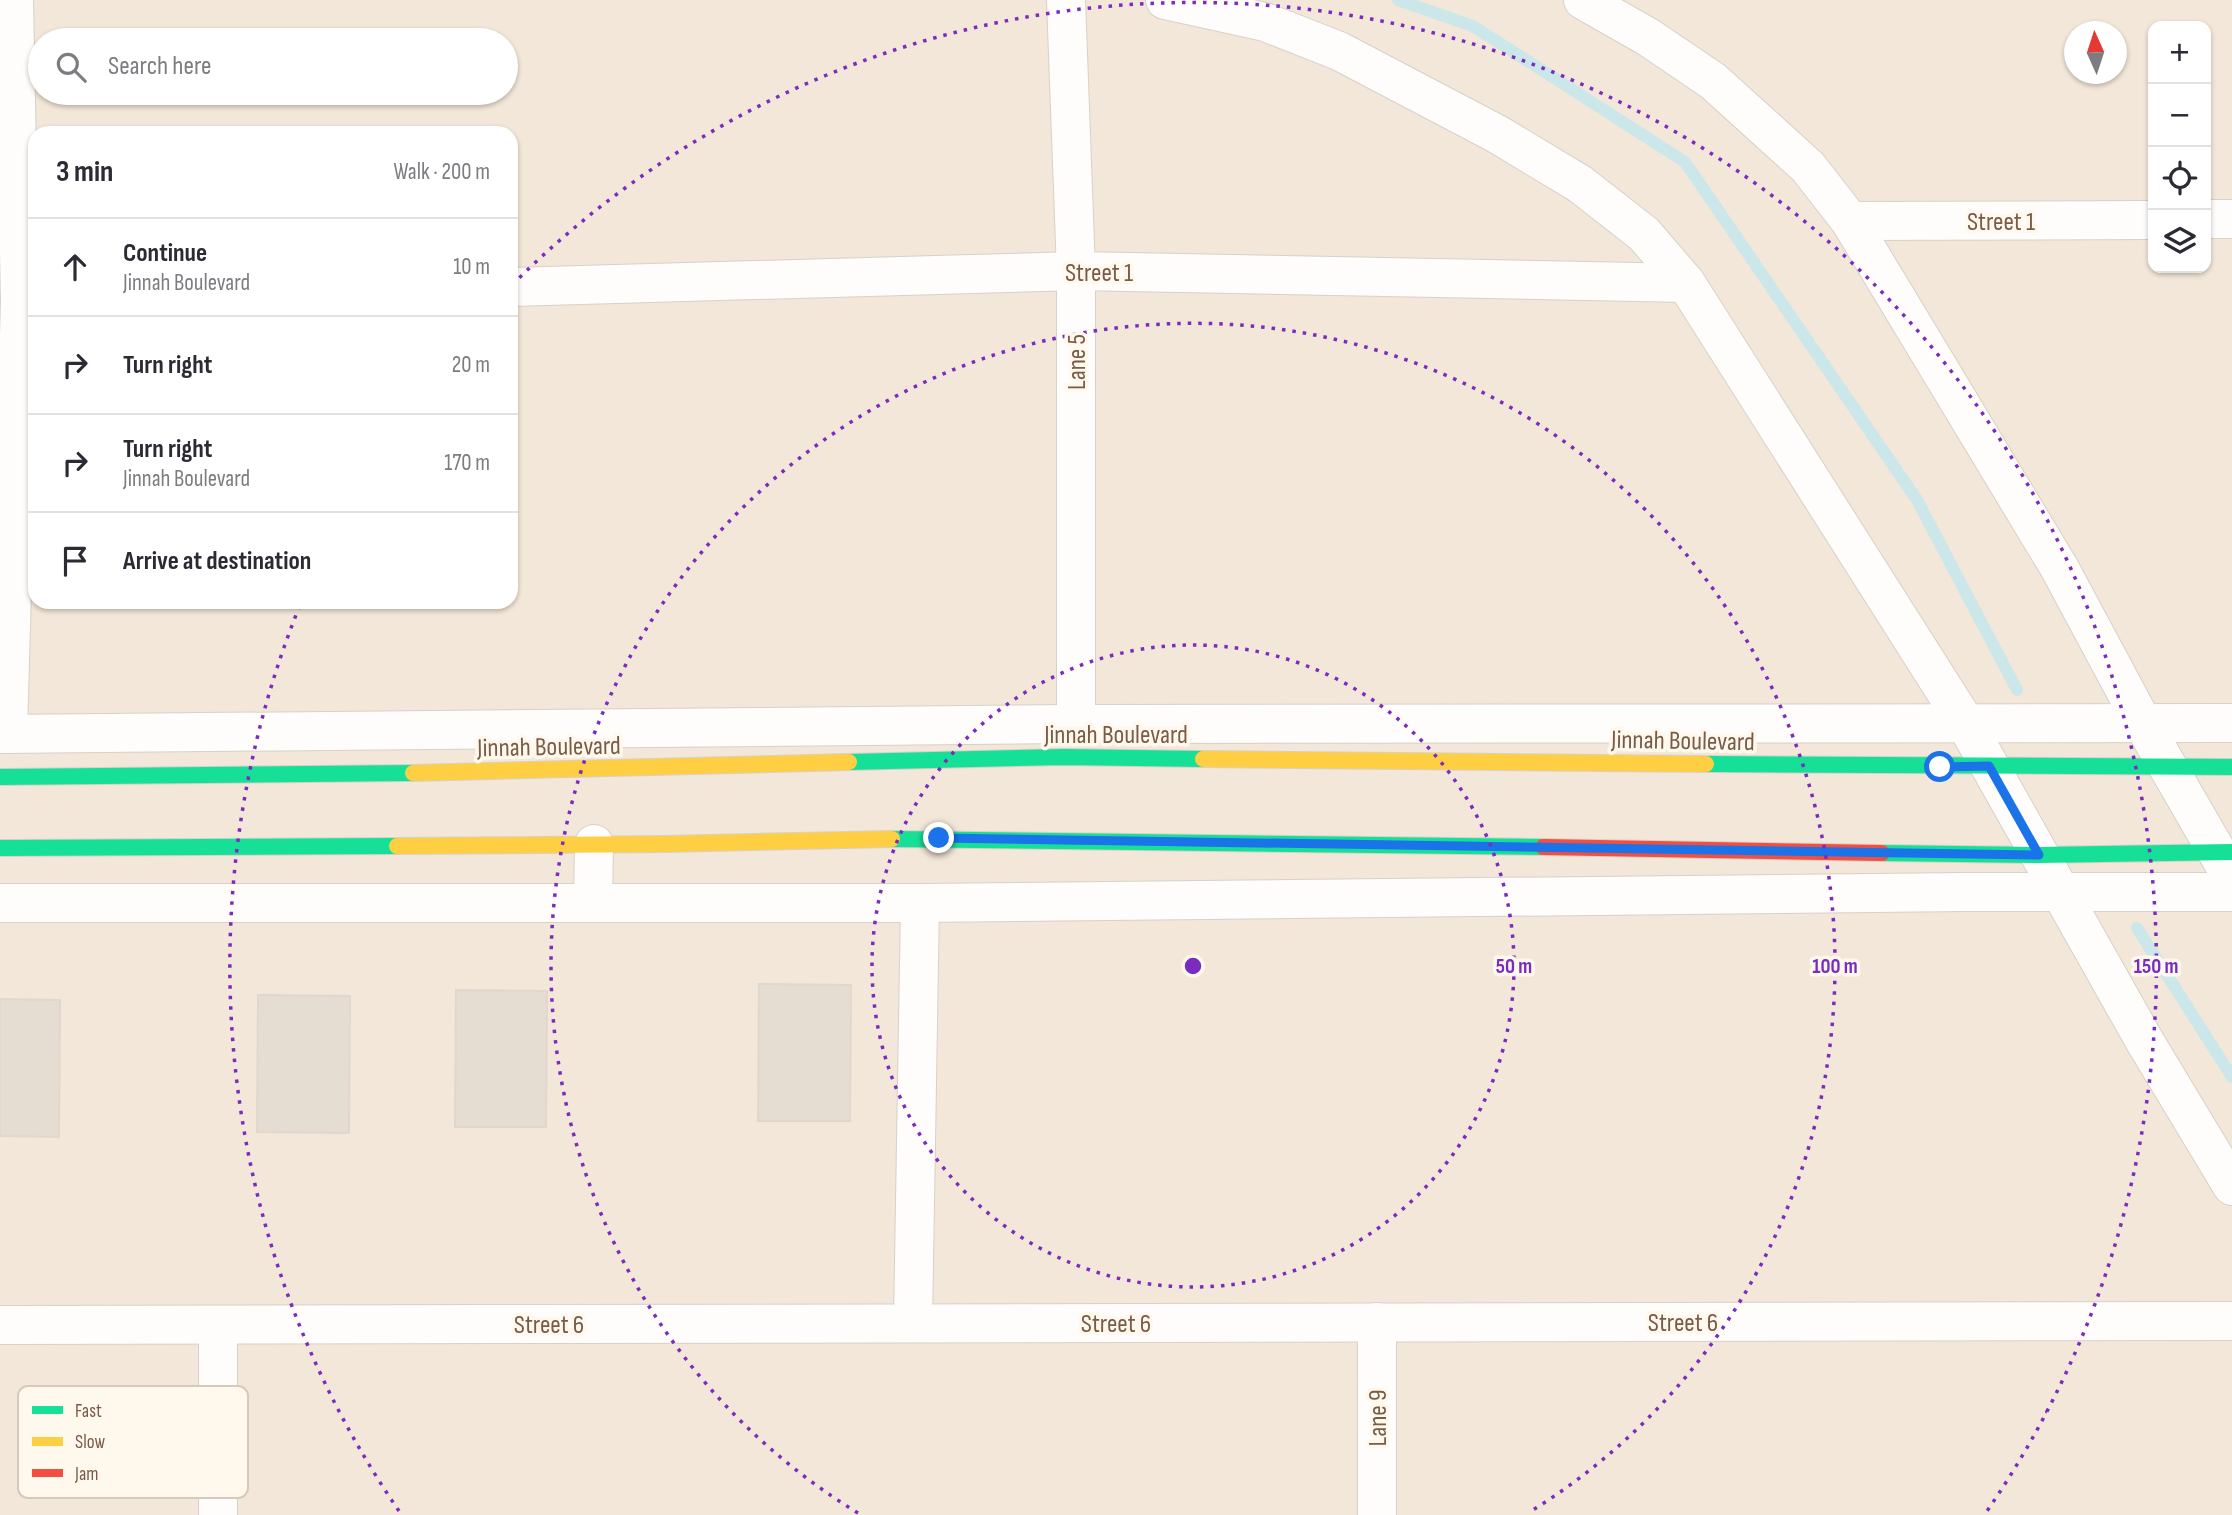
<!DOCTYPE html>
<meta charset="utf-8">
<style>
body{margin:0;font-family:"Sofia Sans Condensed",sans-serif;background:#f2f2f3;color:#2b2b33}
.controls{position:absolute;right:21px;top:21px;display:grid;overflow:hidden;border-radius:14px;box-shadow:0 2px 5px #0004}
.controls button{width:63px;height:63px;display:grid;place-items:center;padding:0;border:0;border-bottom:2px solid #e1e1e2;background:#fff;color:#2b2b33;font:35px sans-serif}
.compass{position:absolute;left:2064px;top:21px;width:63px;height:63px;border-radius:50%;background:#fff;box-shadow:0 2px 5px #0004;rotate:357deg}
.stop{position:absolute;width:21px;height:21px;margin:-16px;border:5px solid #1a73e8;border-radius:50%;background:#fff}
.stop.end{background:#1a73e8;border-color:#fff;box-shadow:0 2px 7px #0008}
.list{margin:0;padding:0;list-style:none}
h2{display:flex;justify-content:space-between;align-items:center;height:91px;margin:0;padding:0 28px;font-size:30px}
h2 small{font-size:23px;font-weight:400;color:#7c7c81}
.list li{display:grid;grid-template-columns:46px 1fr auto;gap:21px;align-items:center;box-sizing:border-box;height:98px;padding:0 28px;border-top:2px solid #e1e1e2}
.list b{display:block;font-size:26px;white-space:nowrap}
.list p{margin:0;font-size:23px;white-space:nowrap;color:#7c7c81}
.list em{font-size:23px;font-style:normal;color:#7c7c81}
.icon{flex:none;width:38px;height:38px;fill:none;stroke:currentColor;stroke-width:2;stroke-linecap:round;stroke-linejoin:round}
.map{position:relative;flex:none;width:2232px;height:1515px;overflow:hidden}
.search{position:absolute;background:#fff;box-shadow:0 2px 5px #0004;left:28px;top:28px;width:490px;height:77px;display:flex;align-items:center;gap:18px;box-sizing:border-box;padding:0 24px;border-radius:38px;color:#7c7c81;font-size:26px}
.panel{position:absolute;background:#fff;box-shadow:0 2px 5px #0004;left:28px;top:126px;width:490px;height:483px;border-radius:21px}
.map>svg:first-child{display:block}
.residential{fill:#f2e7d8;fill-rule:evenodd}
.lines{fill:none;stroke-linecap:round;stroke-linejoin:round}
.stream{stroke:#cbe7ea;stroke-width:12}
.building{fill:#e5dcd2;stroke:#e2d7cd;stroke-width:2}
.street-casing{stroke:#d7d1c9;stroke-width:40}
.fast-casing{stroke:#d8d0c8;stroke-width:18}
.slow-casing{stroke:#d8d0c8;stroke-width:18}
.jam-casing{stroke:#d8d0c8;stroke-width:18}
.street{stroke:#fefdfc;stroke-width:38}
.fast{stroke:#16e098;stroke-width:16}
.slow{stroke:#ffcf43;stroke-width:16}
.jam{stroke:#f24e42;stroke-width:16}
.route{stroke:#1a73e8;stroke-width:9}
.ring{fill:none;stroke:#7b2cbf;stroke-width:3.5;stroke-dasharray:3.5 7}
.labels{text-anchor:middle;stroke-width:7;stroke-linejoin:round;paint-order:stroke}
.street-label{font-size:26px;fill:#7a5b48;stroke:#fff9ed}
.key{fill:#fff9ed;stroke:#d7cabc;stroke-width:2}
.key-label{font-size:19px;fill:#7a5b48}
.centre{fill:#7b2cbf;stroke:#fff9ed;stroke-width:3.5}
.ring-label{font-size:21px;text-anchor:middle;font-weight:bold;fill:#7b2cbf;stroke:#fff9ed;stroke-width:7;stroke-linejoin:round;paint-order:stroke}
</style>
<div class="map">
<svg width="2232" height="1515" viewBox="0 0 2232 1515">
<rect width="100%" height="100%" fill="#f8f4eb"/>
<path class="residential" d="M0,0H2232V1515H0ZM2153,26H2206V268H2153ZM2074,32H2116V74H2074ZM40,40H506V93H40ZM35,133H511V602H35Z"/>
<g class="lines">
<g class="stream">
<path d="M1398,0L1473,26L1685,162L1917,500L2017,690"/>
<path d="M2137,928L2232,1077"/>
</g>
</g>
<g class="building">
<path d="M759,984L851,985L850,1121H758Z"/>
<path d="M456,990L547,991L546,1127H455Z"/>
<path d="M258,995L350,996L349,1133L257,1132Z"/>
<path d="M0,999L60,1000L59,1137L0,1136Z"/>
</g>
<g class="lines">
<g class="street-casing">
<g id="street">
<path d="M1066,0L1076,271V724"/>
<path d="M1165,0L1265,22L1339,51L1497,134L1580,184L1644,234L1686,283L1966,724L2144,1040L2232,1186"/>
<path d="M1583,0L1648,37L1713,81L1808,167L1850,221L2060,569L2142,722L2232,878"/>
<path d="M2206,219H2232"/>
<path d="M1850,221L2153,220"/>
<path d="M511,287L1076,271L1686,283"/>
<path d="M0,734L1076,724L2232,723"/>
<path d="M8,734L20,300L14,0"/>
<path d="M593,902L594,844"/>
<path d="M0,903H920L1965,892H2232"/>
<path d="M1377,1322V1515"/>
<path d="M913,1323L920,903"/>
<path d="M0,1325L2232,1321"/>
<path d="M218,1515V1325"/>
</g>
</g>
<g class="fast-casing">
<g id="fast">
<path d="M849,762L1064,757L1203,759"/>
<path d="M1706,764L2232,767"/>
<path d="M0,777L413,773"/>
<path d="M892,839L1543,847"/>
<path d="M0,848L397,846"/>
<path d="M1882,853L2039,855L2232,852"/>
</g>
</g>
<g class="slow-casing">
<g id="slow">
<path d="M1203,759L1706,764"/>
<path d="M413,773L849,762"/>
<path d="M397,846L665,844L892,839"/>
</g>
</g>
<g class="jam-casing">
<path id="jam" d="M1543,847L1882,853"/>
</g>
<use href="#street" class="street"/>
<use href="#fast" class="fast"/>
<use href="#slow" class="slow"/>
<use href="#jam" class="jam"/>
</g>
<g class="lines">
<path class="route" d="M939,838L2039,855L1989,766L1940,767"/>
</g>
<g class="ring">
<circle cx="1193" cy="966" r="321"/>
<path d="M858 1513A642 642 0 1 1 1528 1513"/>
<path d="M399 1511A963 963 0 0 1 300 605M512 285A963 963 0 0 1 1987 1511"/>
</g>
<g class="labels">
<g class="street-label">
<text x="2001" y="230">Street 1</text>
<text x="1099" y="281">Street 1</text>
<text transform="translate(1076 362) rotate(-90)" y="9">Lane 5</text>
<text x="1116" y="743">Jinnah Boulevard</text>
<text transform="translate(1683 740) rotate(1)" y="9">Jinnah Boulevard</text>
<text transform="translate(549 746) rotate(-1)" y="9">Jinnah Boulevard</text>
<text x="1683" y="1331">Street 6</text>
<text x="1116" y="1332">Street 6</text>
<text x="549" y="1333">Street 6</text>
<text transform="translate(1377 1418) rotate(-90)" y="9">Lane 9</text>
</g>
</g>
<rect x="18" y="1386" width="230" height="112" rx="10" class="key"/>
<rect x="32" y="1406" width="31" height="8" fill="#16e098"/>
<rect x="32" y="1437" width="31" height="9" fill="#ffcf43"/>
<rect x="32" y="1469" width="31" height="8" fill="#f24e42"/>
<g class="key-label">
<text x="75" y="1417">Fast</text>
<text x="75" y="1448">Slow</text>
<text x="75" y="1480">Jam</text>
</g>
<circle cx="1193" cy="966" r="10" class="centre"/>
<g class="ring-label">
<text x="1514" y="973">50 m</text>
<text x="1835" y="973">100 m</text>
<text x="2156" y="973">150 m</text>
</g>
</svg>
<div class="controls">
<button>+</button>
<button>−</button>
<button><svg class="icon" aria-label="locate" viewBox="0 0 24 24"><circle cx="12" cy="12" r="6"/><path d="M12 2v4M12 18v4M2 12h4M18 12h4"/></svg></button>
<button><svg class="icon" aria-label="layers" viewBox="0 0 24 24"><path d="M12 4l9 5-9 5-9-5zM3 14l9 5 9-5"/></svg></button>
</div>
<svg class="compass" viewBox="-18 -18 36 36"><path d="M0-13l5 13h-10z" fill="#e53935"/><path d="M0 13l5-13h-10z" fill="#7c7c81"/></svg>
<div class="stop" style="left:1940px;top:767px"></div>
<div class="stop end" style="left:939px;top:838px"></div>
<div class="search"><svg class="icon" aria-label="search" viewBox="0 0 24 24"><circle cx="10" cy="10" r="6"/><path d="M15 15l6 6"/></svg>Search here</div>
<section class="panel">
<h2>3 min<small>Walk · 200 m</small></h2>
<ul class="list">
<li><svg class="icon" aria-label="ahead" viewBox="0 0 24 24"><path d="M12 20V5M6 11l6-6 6 6"/></svg><div><b>Continue</b><p>Jinnah Boulevard</p></div><em>10 m</em></li>
<li><svg class="icon" aria-label="right" viewBox="0 0 24 24"><path d="M7 20v-9h11M14 6l5 5-5 5"/></svg><div><b>Turn right</b></div><em>20 m</em></li>
<li><svg class="icon" aria-label="right" viewBox="0 0 24 24"><path d="M7 20v-9h11M14 6l5 5-5 5"/></svg><div><b>Turn right</b><p>Jinnah Boulevard</p></div><em>170 m</em></li>
<li><svg class="icon" aria-label="arrive" viewBox="0 0 24 24"><path d="M6 21V4h12l-3 4 3 4H6"/></svg><div><b>Arrive at destination</b></div></li>
</ul>
</section>
</div>
